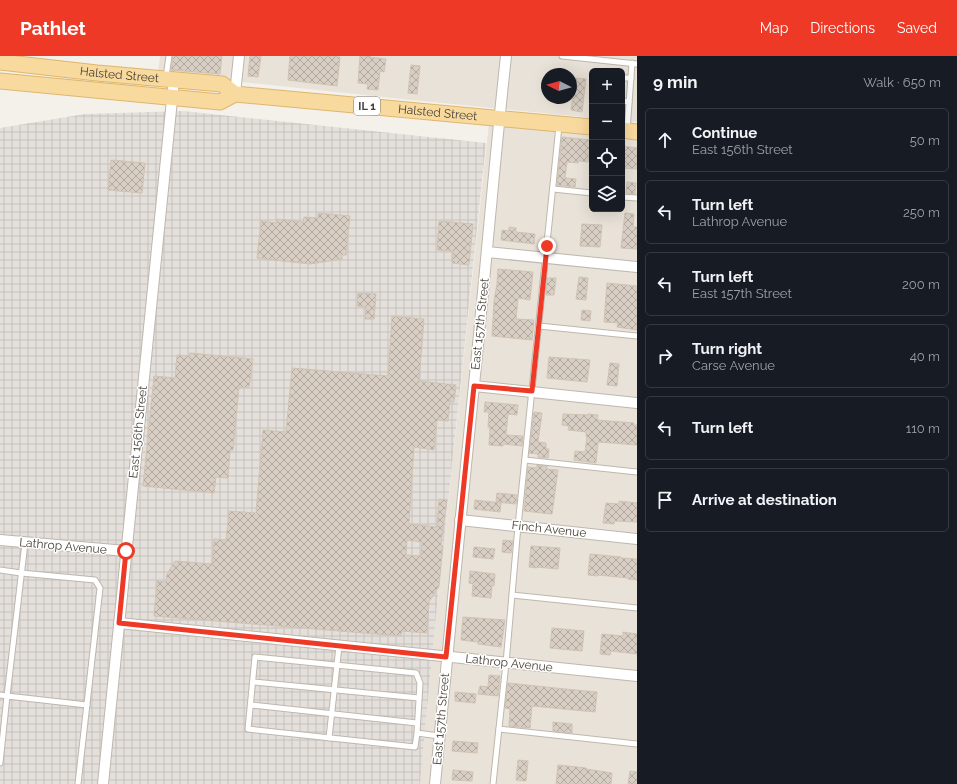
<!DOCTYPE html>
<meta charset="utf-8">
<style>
body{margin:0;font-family:Raleway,sans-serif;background:#242831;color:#f1f3f6}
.controls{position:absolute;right:12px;top:12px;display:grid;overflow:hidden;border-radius:6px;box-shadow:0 4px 16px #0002}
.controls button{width:36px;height:36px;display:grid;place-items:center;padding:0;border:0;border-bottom:1px solid #363941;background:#171b24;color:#f1f3f6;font:20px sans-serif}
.compass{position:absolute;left:541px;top:12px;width:36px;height:36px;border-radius:50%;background:#171b24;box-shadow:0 4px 16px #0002;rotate:276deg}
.stop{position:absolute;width:12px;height:12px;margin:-9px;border:3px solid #ee3926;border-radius:50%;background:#fff}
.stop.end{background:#ee3926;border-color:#fff;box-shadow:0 1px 4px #0008}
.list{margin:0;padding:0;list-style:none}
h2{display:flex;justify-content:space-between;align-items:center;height:52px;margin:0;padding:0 16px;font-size:17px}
h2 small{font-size:13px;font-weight:400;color:#9ea1a6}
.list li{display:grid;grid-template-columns:26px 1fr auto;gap:12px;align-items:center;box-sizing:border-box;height:64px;margin:0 8px 8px;padding:0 8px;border:1px solid #363941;border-radius:6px}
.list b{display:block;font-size:15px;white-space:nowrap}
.list p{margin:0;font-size:13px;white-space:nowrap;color:#9ea1a6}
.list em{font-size:13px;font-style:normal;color:#9ea1a6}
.icon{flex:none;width:22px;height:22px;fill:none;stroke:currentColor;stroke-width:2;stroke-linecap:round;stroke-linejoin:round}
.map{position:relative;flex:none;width:637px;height:728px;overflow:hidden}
header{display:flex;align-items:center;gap:24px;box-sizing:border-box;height:56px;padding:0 20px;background:#ee3926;color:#fff}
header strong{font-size:19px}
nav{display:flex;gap:22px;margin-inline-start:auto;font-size:14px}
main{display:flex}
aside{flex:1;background:#171b24}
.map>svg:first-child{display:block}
.residential{fill:#e8e2d8;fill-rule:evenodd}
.industrial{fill:url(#industrial-grid)}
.building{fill:url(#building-cross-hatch);stroke:#d0c3b3;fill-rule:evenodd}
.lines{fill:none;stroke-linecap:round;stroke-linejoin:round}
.service-casing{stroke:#bfb7ad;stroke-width:7}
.minor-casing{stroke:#bfb7ad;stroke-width:12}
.primary-casing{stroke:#deb66e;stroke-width:17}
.service{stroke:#fff;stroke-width:5}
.minor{stroke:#fff;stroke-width:10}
.primary{stroke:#f9da9e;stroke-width:15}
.route{stroke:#ee3926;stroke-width:5}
.labels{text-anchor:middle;stroke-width:3;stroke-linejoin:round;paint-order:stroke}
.shield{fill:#fff;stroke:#7f7a74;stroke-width:1}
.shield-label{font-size:11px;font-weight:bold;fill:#484138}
.street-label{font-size:12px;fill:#484138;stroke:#fff}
</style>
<header>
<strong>Pathlet</strong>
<nav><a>Map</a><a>Directions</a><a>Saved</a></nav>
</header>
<main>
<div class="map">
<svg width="637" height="728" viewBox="0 0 637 728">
<defs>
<pattern id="industrial-grid" width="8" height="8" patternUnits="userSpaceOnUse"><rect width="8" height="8" fill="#e4dfdb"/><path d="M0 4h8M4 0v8" fill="none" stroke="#c5c1bd"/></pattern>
<pattern id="building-cross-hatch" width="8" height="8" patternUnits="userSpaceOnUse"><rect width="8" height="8" fill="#d8cec3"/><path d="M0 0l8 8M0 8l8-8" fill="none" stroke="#b1a99f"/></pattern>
</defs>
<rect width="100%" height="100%" fill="#f4f0ea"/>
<g class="residential">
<path d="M160,0H637V66L622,64V15H592V62L393,42L158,17ZM547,18H571V42H547Z"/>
<path d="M489,67L592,79V153H622V82L637,84V728H420L433,589Z"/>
</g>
<path class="industrial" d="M183,55L486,87L433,589L420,728H0V72L85,58Z"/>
<g class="building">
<path d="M173,0H222L220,18L171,14Z"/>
<path d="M250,0H261L258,21L248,20Z"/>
<path d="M290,0H330L340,1L337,30L288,24Z"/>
<path d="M360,0H370V1L386,3L384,16L380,15L378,34L367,33L368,28L358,27Z"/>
<path d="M411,9L420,10L417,38L408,37Z"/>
<path d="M575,22L586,23L582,56L571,54Z"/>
<path d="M562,81L590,84L588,106L578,105V107L567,106L565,122L576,123L575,131L557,129Z"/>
<path d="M622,90L637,92V113L622,112Z"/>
<path d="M111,104L145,107L142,137L108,134Z"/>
<path d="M627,126L636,127L635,138L626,137Z"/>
<path d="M318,157L350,160L346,199H342V203L310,208L257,202L261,165L277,167V163L303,166L304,161L318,162Z"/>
<path d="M625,157L634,158L633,171H637V193L621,192Z"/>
<path d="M439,165L473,168L469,209L452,207L453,195L437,194Z"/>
<path d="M582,168L602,169L600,191L580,190Z"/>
<path d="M509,171L516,172V176L535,178L534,188L501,184L502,174L509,175Z"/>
<path d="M498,213L533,216L530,244L518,242L516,263L534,264L532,284L492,280L494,245L497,228Z"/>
<path d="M579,221L588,222L586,244L576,243Z"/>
<path d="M547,222H556L554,239H546Z"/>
<path d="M607,227L637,230V274L617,271L618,267L604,266Z"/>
<path d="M358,237L376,238L374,263H365L366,251L357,250Z"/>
<path d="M582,254L591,255L590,265L581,264Z"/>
<path d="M392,260L424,263L419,325L456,329L454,346L450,345L448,365L437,364L434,394L414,391L409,468L437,471L439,443L447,444L441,489L443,490L439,530L429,546L427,577L402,575L401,580L154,560L157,525L166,526L167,518L175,505L212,508L214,483L226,484L229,455L256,457L263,374L286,376L292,312L388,320ZM407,484L422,486L421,500L406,499Z"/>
<path d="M190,297L253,303L249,332L239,331L233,394H230L228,422L216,421L214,437L143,430L154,320L175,322L177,299L189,300Z"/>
<path d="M549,301L590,304L587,326L547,322Z"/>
<path d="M610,307L619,308L617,330L607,329Z"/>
<path d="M485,346L518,349L517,359L508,358L506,379L523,380L522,390L503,388V390L489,389L490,372L488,371L489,356H484Z"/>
<path d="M534,356L542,357L538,386L546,387V393H549L548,402L538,401V398L529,397Z"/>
<path d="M563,358L588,359V358L598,359L597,364L634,367L633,369H637V389L598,386L596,407L574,404L575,395L585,396L587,380H586V376L568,374L569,370L562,369Z"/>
<path d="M537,409L547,410V413L558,414L552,458L524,455L528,411L537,412Z"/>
<path d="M497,437L517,439L516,448L496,446Z"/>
<path d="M475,444L501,447L500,456L474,453Z"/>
<path d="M619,445L637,447V466L614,465V468L603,467L606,447L619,448Z"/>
<path d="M503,484L513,485L511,497L502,496Z"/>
<path d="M531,490L560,492L558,513L537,511V512L529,511Z"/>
<path d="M474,491L495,493L493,503L473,501Z"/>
<path d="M590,498L621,501V502L637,503V524L628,523V522L598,519V520L588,519Z"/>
<path d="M470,515L495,518L494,530L492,529L491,542L472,540L473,528L469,527Z"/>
<path d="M463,561L505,564L501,591L478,588V586L461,584Z"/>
<path d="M552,572L584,575L582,595L550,592Z"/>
<path d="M623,576L637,578V598L611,595L610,599L600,598L602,578L623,580Z"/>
<path d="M489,619L500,620L498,640L478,638L480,630L488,631Z"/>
<path d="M508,627L565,633L597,636L595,656L532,650L530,672L509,670L510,653L505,652Z"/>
<path d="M455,636L476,638L475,647L455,645Z"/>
<path d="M553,666L572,668V677L553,675Z"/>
<path d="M453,685L478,687L477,697L452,695Z"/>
<path d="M518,704L528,705L526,725L516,724Z"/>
<path d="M558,709L586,712V713L612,717L611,728H556Z"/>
<path d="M453,714L473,716L472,725L452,724Z"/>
<path d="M630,715L637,716V728H628Z"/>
</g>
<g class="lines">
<g class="service-casing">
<g id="service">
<path d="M562,0L637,8"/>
<path d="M166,21L169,0"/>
<path d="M622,22H631"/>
<path d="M622,45L629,46"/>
<path d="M627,74L632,7"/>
<path d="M553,133L592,137"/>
<path d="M622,141L637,142"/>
<path d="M539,270L637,280"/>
<path d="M525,404L637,416"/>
<path d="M0,514L21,517L95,524L100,532L78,728"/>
<path d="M512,539L637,552"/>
<path d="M253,626L419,642"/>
<path d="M0,639L7,640L25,487"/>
<path d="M251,649L417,667"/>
<path d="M499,673L637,688"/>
<path d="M417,677L420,627L416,617L255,601L248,673L415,691L417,677L439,680"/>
<path d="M329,682L339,590"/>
<path d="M0,707L7,640L87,649"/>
<path d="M493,728L506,607L518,470L559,70"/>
</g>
</g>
<g class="minor-casing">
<g id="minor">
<path d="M235,38L239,0"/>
<path d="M487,196L637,211"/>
<path d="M474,330L637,347"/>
<path d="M460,464L637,483"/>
<path d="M0,484L126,495"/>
<path d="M119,567L637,620"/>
<path d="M103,728L174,24"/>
<path d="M435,728C447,595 461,462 474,329C485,220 494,110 506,0"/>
</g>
</g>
<g class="primary-casing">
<g id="primary">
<path id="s1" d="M0,6L97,17L222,28L235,38L592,71"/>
<path d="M0,25L220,46L235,38"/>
<path d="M622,74L637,76"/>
</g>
</g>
<use href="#service" class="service"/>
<use href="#minor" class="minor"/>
<use href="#primary" class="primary"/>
</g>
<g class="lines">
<path class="route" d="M126,495L119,567L446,601L474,330L532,335L547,190"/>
</g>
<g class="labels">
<rect class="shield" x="354" y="41" width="26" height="18" rx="3"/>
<g class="shield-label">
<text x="367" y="54">IL 1</text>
</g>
<g class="street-label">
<text dy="4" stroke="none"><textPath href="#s1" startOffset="120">Halsted Street</textPath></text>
<text dy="4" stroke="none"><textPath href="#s1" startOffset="443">Halsted Street</textPath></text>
<text transform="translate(480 268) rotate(-84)" y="4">East 157th Street</text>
<text transform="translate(138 376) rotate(-84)" y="4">East 156th Street</text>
<text transform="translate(549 473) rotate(6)" y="4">Finch Avenue</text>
<text transform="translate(63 490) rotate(5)" y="4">Lathrop Avenue</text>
<text transform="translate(509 607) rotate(6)" y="4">Lathrop Avenue</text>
<text transform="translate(441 663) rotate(-85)" y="4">East 157th Street</text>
</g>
</g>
</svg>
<div class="controls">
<button>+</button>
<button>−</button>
<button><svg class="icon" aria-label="locate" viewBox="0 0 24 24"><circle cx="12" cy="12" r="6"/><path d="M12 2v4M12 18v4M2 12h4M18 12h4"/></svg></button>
<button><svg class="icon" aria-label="layers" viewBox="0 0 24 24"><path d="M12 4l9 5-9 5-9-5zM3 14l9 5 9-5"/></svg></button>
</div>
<svg class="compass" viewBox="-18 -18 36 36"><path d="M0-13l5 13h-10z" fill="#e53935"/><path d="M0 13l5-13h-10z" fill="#9ea1a6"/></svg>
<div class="stop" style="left:126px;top:495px"></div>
<div class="stop end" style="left:547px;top:190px"></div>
</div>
<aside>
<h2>9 min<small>Walk · 650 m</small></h2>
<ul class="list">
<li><svg class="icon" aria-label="ahead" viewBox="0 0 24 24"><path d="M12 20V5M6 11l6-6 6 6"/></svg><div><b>Continue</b><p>East 156th Street</p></div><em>50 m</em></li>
<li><svg class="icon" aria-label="left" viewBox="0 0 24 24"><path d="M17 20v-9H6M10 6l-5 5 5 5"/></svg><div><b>Turn left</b><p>Lathrop Avenue</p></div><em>250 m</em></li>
<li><svg class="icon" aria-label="left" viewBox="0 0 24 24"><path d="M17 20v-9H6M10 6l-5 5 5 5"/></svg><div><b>Turn left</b><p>East 157th Street</p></div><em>200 m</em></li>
<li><svg class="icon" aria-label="right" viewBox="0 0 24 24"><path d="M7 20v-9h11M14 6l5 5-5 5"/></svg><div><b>Turn right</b><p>Carse Avenue</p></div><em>40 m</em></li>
<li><svg class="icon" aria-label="left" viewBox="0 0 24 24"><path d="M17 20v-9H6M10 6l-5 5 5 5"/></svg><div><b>Turn left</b></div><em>110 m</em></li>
<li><svg class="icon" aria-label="arrive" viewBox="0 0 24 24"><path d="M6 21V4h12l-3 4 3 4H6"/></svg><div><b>Arrive at destination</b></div></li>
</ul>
</aside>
</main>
